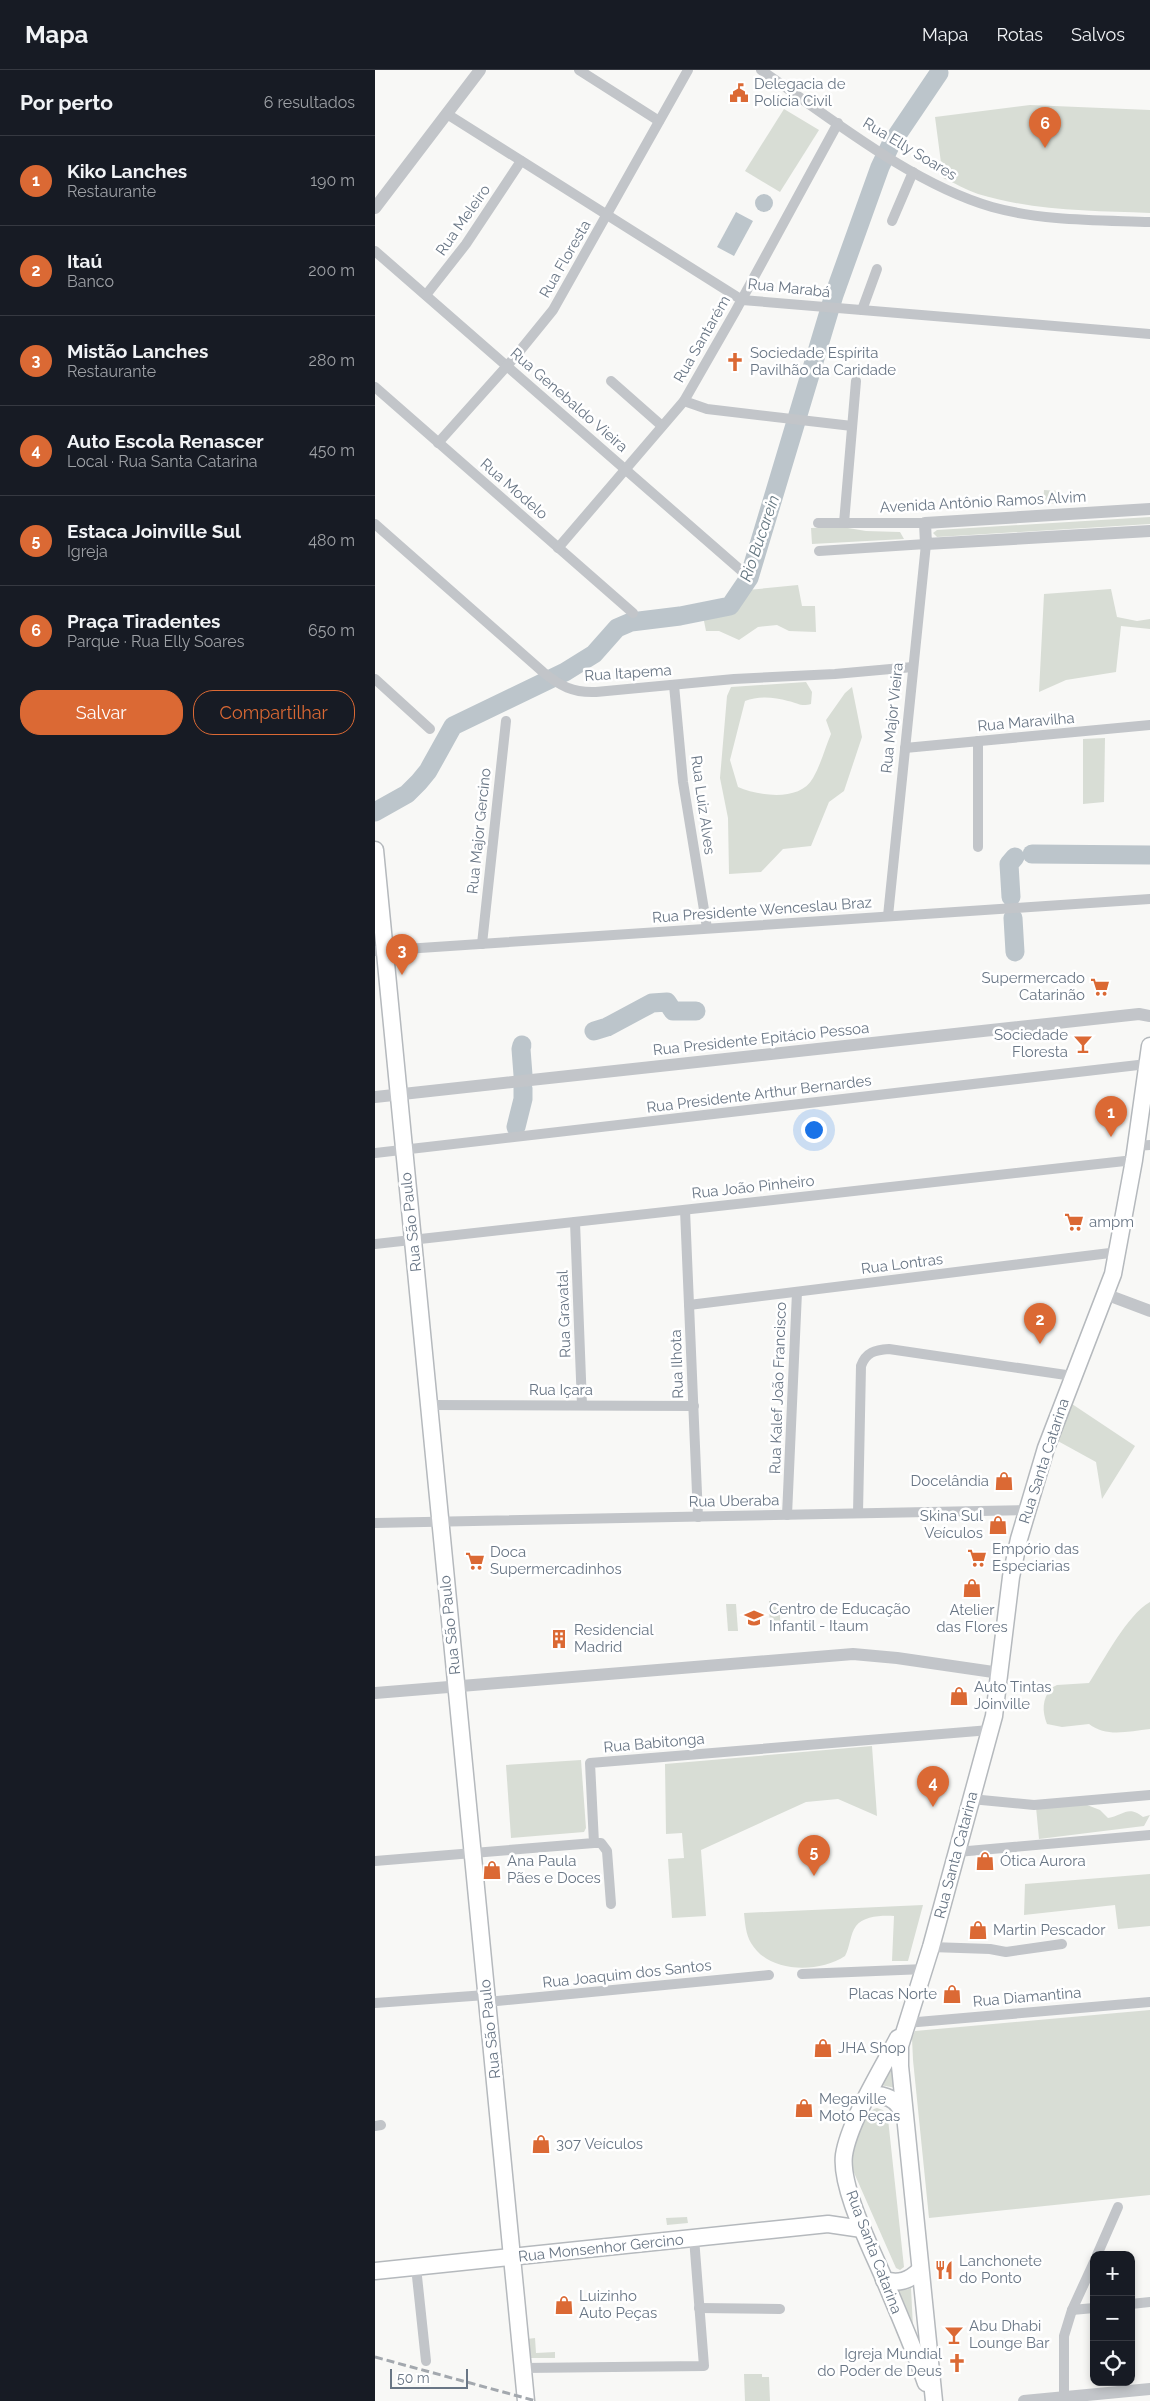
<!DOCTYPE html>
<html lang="pt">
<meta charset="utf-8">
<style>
body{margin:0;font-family:Raleway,sans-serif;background:#20242c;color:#f1f3f6}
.controls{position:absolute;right:15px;bottom:15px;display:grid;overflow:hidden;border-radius:10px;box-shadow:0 2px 8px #0003}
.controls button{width:45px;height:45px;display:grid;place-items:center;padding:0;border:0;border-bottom:1px solid #363941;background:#171b24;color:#f1f3f6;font:25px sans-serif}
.scale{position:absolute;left:15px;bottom:12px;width:78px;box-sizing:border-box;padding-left:5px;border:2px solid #697685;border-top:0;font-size:14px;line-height:18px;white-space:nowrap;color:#697685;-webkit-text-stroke:4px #fff;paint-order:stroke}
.you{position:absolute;left:438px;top:1059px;width:18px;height:18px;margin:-12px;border:4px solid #fff;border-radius:50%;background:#1a73e8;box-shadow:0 0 0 8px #1a73e833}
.badge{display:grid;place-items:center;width:32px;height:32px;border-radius:50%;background:#db6934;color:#fff;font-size:16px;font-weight:700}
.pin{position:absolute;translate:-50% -41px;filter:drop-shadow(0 1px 2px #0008)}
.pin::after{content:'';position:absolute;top:26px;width:18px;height:15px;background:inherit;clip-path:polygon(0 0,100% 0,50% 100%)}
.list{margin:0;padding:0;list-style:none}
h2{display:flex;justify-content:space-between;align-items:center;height:65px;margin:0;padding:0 20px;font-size:21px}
h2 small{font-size:16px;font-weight:400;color:#9ea1a6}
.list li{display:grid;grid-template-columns:32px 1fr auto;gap:15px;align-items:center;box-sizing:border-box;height:90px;padding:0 20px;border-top:1px solid #363941}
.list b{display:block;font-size:19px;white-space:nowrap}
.list p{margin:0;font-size:16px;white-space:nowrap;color:#9ea1a6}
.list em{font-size:16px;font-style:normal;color:#9ea1a6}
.actions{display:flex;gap:10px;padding:15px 20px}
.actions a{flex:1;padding:11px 0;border:1px solid #db6934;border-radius:20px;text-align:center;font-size:18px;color:#db6934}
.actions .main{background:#db6934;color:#fff}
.icon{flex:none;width:28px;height:28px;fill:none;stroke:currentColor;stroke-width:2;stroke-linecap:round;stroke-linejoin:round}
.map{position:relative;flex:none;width:775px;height:2331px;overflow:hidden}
header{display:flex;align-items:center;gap:30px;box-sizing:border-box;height:70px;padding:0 25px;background:#171b24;border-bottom:1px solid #363941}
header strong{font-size:24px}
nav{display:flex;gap:28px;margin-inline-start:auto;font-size:18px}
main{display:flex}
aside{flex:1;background:#171b24}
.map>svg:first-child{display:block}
.green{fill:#d8ddd5}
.water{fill:#bcc5cb}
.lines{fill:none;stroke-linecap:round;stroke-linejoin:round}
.river{stroke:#bcc5cb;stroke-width:19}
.primary-casing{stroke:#b5b9bd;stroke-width:19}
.minor{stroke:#c2c5c9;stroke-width:10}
.tertiary{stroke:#c2c5c9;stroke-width:12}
.primary{stroke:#fff;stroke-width:16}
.rail{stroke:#a3a8ae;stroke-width:3;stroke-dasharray:8 4;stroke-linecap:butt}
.labels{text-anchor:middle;stroke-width:5;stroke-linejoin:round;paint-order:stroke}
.poi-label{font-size:15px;fill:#697685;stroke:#fff;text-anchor:start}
.street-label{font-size:15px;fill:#697685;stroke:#fff}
.water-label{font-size:16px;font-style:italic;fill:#657781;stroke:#fff}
</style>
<header>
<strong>Mapa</strong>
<nav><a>Mapa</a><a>Rotas</a><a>Salvos</a></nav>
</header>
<main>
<aside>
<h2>Por perto<small>6 resultados</small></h2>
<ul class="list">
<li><span class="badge">1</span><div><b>Kiko Lanches</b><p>Restaurante</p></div><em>190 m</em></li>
<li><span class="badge">2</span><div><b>Itaú</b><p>Banco</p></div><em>200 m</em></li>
<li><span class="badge">3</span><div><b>Mistão Lanches</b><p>Restaurante</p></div><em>280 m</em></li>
<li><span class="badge">4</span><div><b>Auto Escola Renascer</b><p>Local · Rua Santa Catarina</p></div><em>450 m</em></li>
<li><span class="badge">5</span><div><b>Estaca Joinville Sul</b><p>Igreja</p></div><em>480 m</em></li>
<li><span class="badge">6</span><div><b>Praça Tiradentes</b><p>Parque · Rua Elly Soares</p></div><em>650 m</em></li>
</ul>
<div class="actions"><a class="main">Salvar</a><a>Compartilhar</a></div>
</aside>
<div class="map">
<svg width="775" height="2331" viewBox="0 0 775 2331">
<rect width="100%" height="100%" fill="#f8f8f6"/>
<g class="green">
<path d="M655,35L775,40V143C717,141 659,141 603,124C591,120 580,113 568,108L560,47Z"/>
<path d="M409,39L444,60L405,122L370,101Z"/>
<path d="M669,420L685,421V433L668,434Z"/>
<path d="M775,447V454L562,467L558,463L562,460Z"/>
<path d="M467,457L491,461L525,462L529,469L437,474L436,458Z"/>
<path d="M423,515L427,536H440L441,562L414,561L402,555L383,557L364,570L344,561H331L328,546L363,540L373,520Z"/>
<path d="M736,519L742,547L762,551L775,549V559L746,556L741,602L691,610L664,622L669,524Z"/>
<path d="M431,612L437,622L436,634C426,637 423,633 413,631C399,627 383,626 370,631L355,690L363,717C384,726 425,732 438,708C446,694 450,678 456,664L451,650L470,623L477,617L487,667L469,721L454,732L436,776L408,779L386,802L354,804L353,748L345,708L352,626L356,617Z"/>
<path d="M730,668L729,732L708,734V669Z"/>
<path d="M694,1332L760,1376L727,1429L721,1392L681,1370Z"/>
<path d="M394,1531H404L406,1563H395Z"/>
<path d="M775,1532V1659C754,1661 732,1668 714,1654L687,1657L672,1654C667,1641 667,1630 676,1618L682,1615L714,1613C729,1590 752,1545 775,1532Z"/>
<path d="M351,1534H361L363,1561H353Z"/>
<path d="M497,1676L502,1746L463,1729L431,1732L326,1780L331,1846L297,1848L293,1789L309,1788L307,1763L291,1764L290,1694Z"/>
<path d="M206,1690L211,1758L209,1762L136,1768L131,1695Z"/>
<path d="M707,1733L725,1740L733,1748C749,1745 753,1735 768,1747L775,1745L769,1756L664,1769L661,1737Z"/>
<path d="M775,1804V1856L743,1859L740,1835L649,1845L650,1814Z"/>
<path d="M548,1835L533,1891H517L519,1846C508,1845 488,1846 481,1856C475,1864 475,1877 470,1886C444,1903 394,1904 376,1873C371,1865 370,1853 369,1843Z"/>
<path d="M775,1940V2125L554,2148L538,1990L537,1968L540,1961Z"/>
<path d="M519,1985L521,2018L505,2015Z"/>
<path d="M502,2038L508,2040L513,2049L529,2197L525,2200L521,2198L480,2105C478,2100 476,2095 476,2089C475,2076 489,2040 502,2038Z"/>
<path d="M312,2147L313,2153L292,2155L291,2148Z"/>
<path d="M522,2218L531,2220L536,2218L538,2257Z"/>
<path d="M160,2268L161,2283L180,2282V2288H154L152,2269Z"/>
<path d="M369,2304H387V2307H394L395,2331H370Z"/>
</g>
<g class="water">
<circle cx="389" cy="133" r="9"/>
<path d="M361,142L378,151L359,186L342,177Z"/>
</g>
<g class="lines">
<g class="river">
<path d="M0,742L32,724L44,712L53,701L78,656L190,602L219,584L242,558L256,552L305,546L355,536L374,508L459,225L505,97L516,74L564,3"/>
<path d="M657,784L775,785"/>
<path d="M636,827L634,794L640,787"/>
<path d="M638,848L640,882"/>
<path d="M219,961L232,957L277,933L292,932L298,941H321"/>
<path d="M147,975L146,979L148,1005"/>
<path d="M141,1057L148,1029V1018"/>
</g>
<g class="primary-casing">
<g id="primary">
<path d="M0,780L151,2331"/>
<path d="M523,1968C507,1999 474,2052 469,2085C465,2116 494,2174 507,2204C522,2240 538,2276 551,2313"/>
<path d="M494,2024C511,2025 522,2028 529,2045"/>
<path d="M0,2201L453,2154L487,2159"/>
<path d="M509,2210C524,2214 534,2211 545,2200"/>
<path d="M559,2331L525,1996V1976L556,1877L619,1646L636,1507L644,1469L671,1378L738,1204L759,1090L775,976"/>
</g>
</g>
<g class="minor">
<path d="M204,0L284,51"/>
<path d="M386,0C454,47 537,114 617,137C667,151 723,150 775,152"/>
<path d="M72,44L367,230L775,264"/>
<path d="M517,151L538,102"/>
<path d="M0,181L369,503"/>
<path d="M51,225L91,174L146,91"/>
<path d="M487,240L502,199"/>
<path d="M236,311L287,356"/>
<path d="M0,317L258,543"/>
<path d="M309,331L332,339L477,356"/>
<path d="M63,373L139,288L178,240L313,0"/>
<path d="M443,453H550"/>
<path d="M469,453L481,311"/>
<path d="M0,454L168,602C185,616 198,623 221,622L359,609L460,604L538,597"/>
<path d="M183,478L309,331L360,242L463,53"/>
<path d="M444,481L551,474L513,846"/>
<path d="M0,609L55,659"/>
<path d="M299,615L308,712L332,858"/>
<path d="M603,671V777"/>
<path d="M530,678L775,655"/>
<path d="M107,874L131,651"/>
<path d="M0,881L775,829"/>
<path d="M761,1076L775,1075"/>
<path d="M0,1083L772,994"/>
<path d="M310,1140L323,1447"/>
<path d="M200,1152L207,1335"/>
<path d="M0,1174L759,1090"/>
<path d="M314,1235L743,1182"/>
<path d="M54,1335L319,1336"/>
<path d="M483,1443L486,1296C491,1282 500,1280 514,1279L698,1306"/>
<path d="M412,1445L422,1222"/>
<path d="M0,1453L652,1440"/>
<path d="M596,1729L659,1735L775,1725"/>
<path d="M219,1773H226L232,1781L236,1834"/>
<path d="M582,1782L775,1765"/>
<path d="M0,1791L219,1773L215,1693L615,1660"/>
<path d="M556,1877L615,1879L631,1882L687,1874"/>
<path d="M427,1904L550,1899"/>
<path d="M112,1932L394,1905"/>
<path d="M0,1933L111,1925"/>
<path d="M531,1953L775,1932"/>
<path d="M0,2056L6,2055"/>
<path d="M722,2185L743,2137"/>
<path d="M41,2197L51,2291"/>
<path d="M756,2234L775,2232"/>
<path d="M324,2238L405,2239"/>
<path d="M697,2240L719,2238"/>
<path d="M148,2298L329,2296L319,2168"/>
<path d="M689,2327V2266L697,2240L719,2192"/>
</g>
<g class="tertiary">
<path d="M0,138L105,0"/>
<path d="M775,439L550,453L551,474L775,461"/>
<path d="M0,1027L764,944L775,946"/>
<path d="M730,1224L775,1241"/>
<path d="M0,1623L478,1584L522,1588L625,1603"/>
<path d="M649,2331L775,2319"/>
</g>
<use href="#primary" class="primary"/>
<path class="rail" d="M0,2287L161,2331"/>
</g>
<defs>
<g id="civic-bare" transform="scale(1.5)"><path d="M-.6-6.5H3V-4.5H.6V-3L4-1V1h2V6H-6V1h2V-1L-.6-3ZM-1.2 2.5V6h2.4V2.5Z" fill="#db6934" stroke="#fff" stroke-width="2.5" paint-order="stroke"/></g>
<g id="church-bare" transform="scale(1.5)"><path d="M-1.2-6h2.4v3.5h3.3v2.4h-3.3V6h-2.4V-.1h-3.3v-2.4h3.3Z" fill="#db6934" stroke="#fff" stroke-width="2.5" paint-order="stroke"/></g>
<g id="supermarket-bare" transform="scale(1.5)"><path d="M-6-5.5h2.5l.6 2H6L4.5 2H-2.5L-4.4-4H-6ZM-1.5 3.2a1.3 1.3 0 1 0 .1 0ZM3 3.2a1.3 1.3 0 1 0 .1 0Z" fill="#db6934" stroke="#fff" stroke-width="2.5" paint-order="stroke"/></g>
<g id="bar-bare" transform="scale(1.5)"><path d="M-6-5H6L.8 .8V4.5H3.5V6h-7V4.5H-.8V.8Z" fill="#db6934" stroke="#fff" stroke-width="2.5" paint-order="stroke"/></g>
<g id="shop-bare" transform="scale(1.5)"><path d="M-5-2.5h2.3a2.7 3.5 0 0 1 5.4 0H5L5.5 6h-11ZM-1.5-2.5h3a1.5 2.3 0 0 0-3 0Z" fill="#db6934" stroke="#fff" stroke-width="2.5" paint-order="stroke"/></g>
<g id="school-bare" transform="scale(1.5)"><path d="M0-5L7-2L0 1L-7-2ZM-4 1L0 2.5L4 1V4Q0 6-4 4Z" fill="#db6934" stroke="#fff" stroke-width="2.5" paint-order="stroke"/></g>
<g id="building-bare" transform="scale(1.5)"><path d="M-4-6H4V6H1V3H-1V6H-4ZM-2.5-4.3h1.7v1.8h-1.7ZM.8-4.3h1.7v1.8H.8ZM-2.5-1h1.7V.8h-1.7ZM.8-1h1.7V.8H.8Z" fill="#db6934" stroke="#fff" stroke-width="2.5" paint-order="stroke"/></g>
<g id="restaurant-bare" transform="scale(1.5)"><path d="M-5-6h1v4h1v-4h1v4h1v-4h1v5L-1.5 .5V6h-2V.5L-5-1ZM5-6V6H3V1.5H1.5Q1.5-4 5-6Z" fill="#db6934" stroke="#fff" stroke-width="2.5" paint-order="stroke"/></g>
</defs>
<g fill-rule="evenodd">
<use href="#civic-bare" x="364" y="23"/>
<use href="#church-bare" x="360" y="292"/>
<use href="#supermarket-bare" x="725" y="917"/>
<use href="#bar-bare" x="708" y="974"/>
<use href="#supermarket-bare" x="699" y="1152"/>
<use href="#shop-bare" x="629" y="1411"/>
<use href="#shop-bare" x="623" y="1455"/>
<use href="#supermarket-bare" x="602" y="1488"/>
<use href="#supermarket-bare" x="100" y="1491"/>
<use href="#shop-bare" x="597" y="1518"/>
<use href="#school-bare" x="379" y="1548"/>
<use href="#building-bare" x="184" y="1569"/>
<use href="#shop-bare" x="584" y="1626"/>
<use href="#shop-bare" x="610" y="1791"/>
<use href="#shop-bare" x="117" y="1800"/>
<use href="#shop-bare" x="603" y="1860"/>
<use href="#shop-bare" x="577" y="1924"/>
<use href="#shop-bare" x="448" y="1978"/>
<use href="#shop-bare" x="429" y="2038"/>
<use href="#shop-bare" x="166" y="2074"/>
<use href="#restaurant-bare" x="569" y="2200"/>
<use href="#shop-bare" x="189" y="2235"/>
<use href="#bar-bare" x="579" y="2265"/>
<use href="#church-bare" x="582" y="2293"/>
</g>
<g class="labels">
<g class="poi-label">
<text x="379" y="19">Delegacia de<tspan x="379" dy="17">Polícia Civil</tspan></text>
<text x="375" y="288">Sociedade Espírita<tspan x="375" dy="17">Pavilhão da Caridade</tspan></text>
<text x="710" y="913" text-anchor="end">Supermercado<tspan x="710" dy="17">Catarinão</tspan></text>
<text x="693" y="970" text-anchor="end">Sociedade<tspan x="693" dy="17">Floresta</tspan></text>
<text x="714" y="1157">ampm</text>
<text x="614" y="1416" text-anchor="end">Docelândia</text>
<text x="608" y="1451" text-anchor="end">Skina Sul<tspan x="608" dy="17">Veículos</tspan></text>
<text x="617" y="1484">Empório das<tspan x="617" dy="17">Especiarias</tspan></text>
<text x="115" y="1487">Doca<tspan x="115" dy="17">Supermercadinhos</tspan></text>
<text x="394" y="1544">Centro de Educação<tspan x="394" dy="17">Infantil - Itaum</tspan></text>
<text x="597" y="1545" text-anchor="middle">Atelier<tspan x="597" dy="17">das Flores</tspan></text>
<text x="199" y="1565">Residencial<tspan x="199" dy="17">Madrid</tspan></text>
<text x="599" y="1622">Auto Tintas<tspan x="599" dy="17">Joinville</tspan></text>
<text x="132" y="1796">Ana Paula<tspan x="132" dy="17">Pães e Doces</tspan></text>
<text x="625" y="1796">Ótica Aurora</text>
<text x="618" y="1865">Martin Pescador</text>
<text x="562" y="1929" text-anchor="end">Placas Norte</text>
<text x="463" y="1983">JHA Shop</text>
<text x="444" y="2034">Megaville<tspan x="444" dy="17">Moto Peças</tspan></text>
<text x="181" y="2079">307 Veículos</text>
<text x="584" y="2196">Lanchonete<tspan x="584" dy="17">do Ponto</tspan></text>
<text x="204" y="2231">Luizinho<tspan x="204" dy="17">Auto Peças</tspan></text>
<text x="594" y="2261">Abu Dhabi<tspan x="594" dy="17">Lounge Bar</tspan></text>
<text x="567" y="2289" text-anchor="end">Igreja Mundial<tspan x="567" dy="17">do Poder de Deus</tspan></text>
</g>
<g class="street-label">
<text transform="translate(535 79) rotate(31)" y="5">Rua Elly Soares</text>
<text transform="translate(88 150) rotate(-55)" y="5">Rua Meleiro</text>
<text transform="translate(190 189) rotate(-60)" y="5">Rua Floresta</text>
<text transform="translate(414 218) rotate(6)" y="5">Rua Marabá</text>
<text transform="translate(327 269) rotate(-60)" y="5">Rua Santarém</text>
<text transform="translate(194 330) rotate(41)" y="5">Rua Genebaldo Vieira</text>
<text transform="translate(139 419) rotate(41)" y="5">Rua Modelo</text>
<text transform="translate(608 432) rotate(-3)" y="5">Avenida Antônio Ramos Alvim</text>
<text transform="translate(253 603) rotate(-4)" y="5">Rua Itapema</text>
<text transform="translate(517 648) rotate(-84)" y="5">Rua Major Vieira</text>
<text transform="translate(651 652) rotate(-5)" y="5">Rua Maravilha</text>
<text transform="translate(328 735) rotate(82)" y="5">Rua Luiz Alves</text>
<text transform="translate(104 761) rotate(-84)" y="5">Rua Major Gercino</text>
<text transform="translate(387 840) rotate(-4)" y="5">Rua Presidente Wenceslau Braz</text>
<text transform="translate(386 969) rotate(-6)" y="5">Rua Presidente Epitácio Pessoa</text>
<text transform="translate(384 1024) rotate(-7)" y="5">Rua Presidente Arthur Bernardes</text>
<text transform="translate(378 1117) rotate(-6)" y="5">Rua João Pinheiro</text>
<text transform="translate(36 1152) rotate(-96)" y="5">Rua São Paulo</text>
<text transform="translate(527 1194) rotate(-7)" y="5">Rua Lontras</text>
<text transform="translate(189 1244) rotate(-92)" y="5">Rua Gravatal</text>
<text transform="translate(302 1294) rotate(-92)" y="5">Rua Ilhota</text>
<text transform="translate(403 1318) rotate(-88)" y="5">Rua Kalef João Francisco</text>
<text x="186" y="1325">Rua Içara</text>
<text transform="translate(669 1391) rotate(-72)" y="5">Rua Santa Catarina</text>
<text transform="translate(359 1431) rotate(-1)" y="5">Rua Uberaba</text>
<text transform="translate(75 1555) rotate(-96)" y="5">Rua São Paulo</text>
<text transform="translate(279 1673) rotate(-5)" y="5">Rua Babitonga</text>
<text transform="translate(581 1785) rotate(-75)" y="5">Rua Santa Catarina</text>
<text transform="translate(252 1904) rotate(-6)" y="5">Rua Joaquim dos Santos</text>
<text transform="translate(652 1927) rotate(-5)" y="5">Rua Diamantina</text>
<text transform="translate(115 1959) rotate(-96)" y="5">Rua São Paulo</text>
<text transform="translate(226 2178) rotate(-6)" y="5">Rua Monsenhor Gercino</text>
<text transform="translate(499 2182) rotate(69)" y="5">Rua Santa Catarina</text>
</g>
<g class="water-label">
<text transform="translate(384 468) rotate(-71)" y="6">Rio Bucarein</text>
</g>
</g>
</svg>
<div class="controls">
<button>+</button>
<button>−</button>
<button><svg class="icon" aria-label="locate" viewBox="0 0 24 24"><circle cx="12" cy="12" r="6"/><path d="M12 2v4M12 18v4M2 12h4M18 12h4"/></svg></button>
</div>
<div class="scale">50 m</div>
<div class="you"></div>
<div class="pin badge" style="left:736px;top:1067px">1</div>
<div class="pin badge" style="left:665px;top:1274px">2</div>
<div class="pin badge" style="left:27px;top:905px">3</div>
<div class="pin badge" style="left:558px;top:1737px">4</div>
<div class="pin badge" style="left:439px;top:1806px">5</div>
<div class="pin badge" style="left:670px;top:78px">6</div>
</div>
</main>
